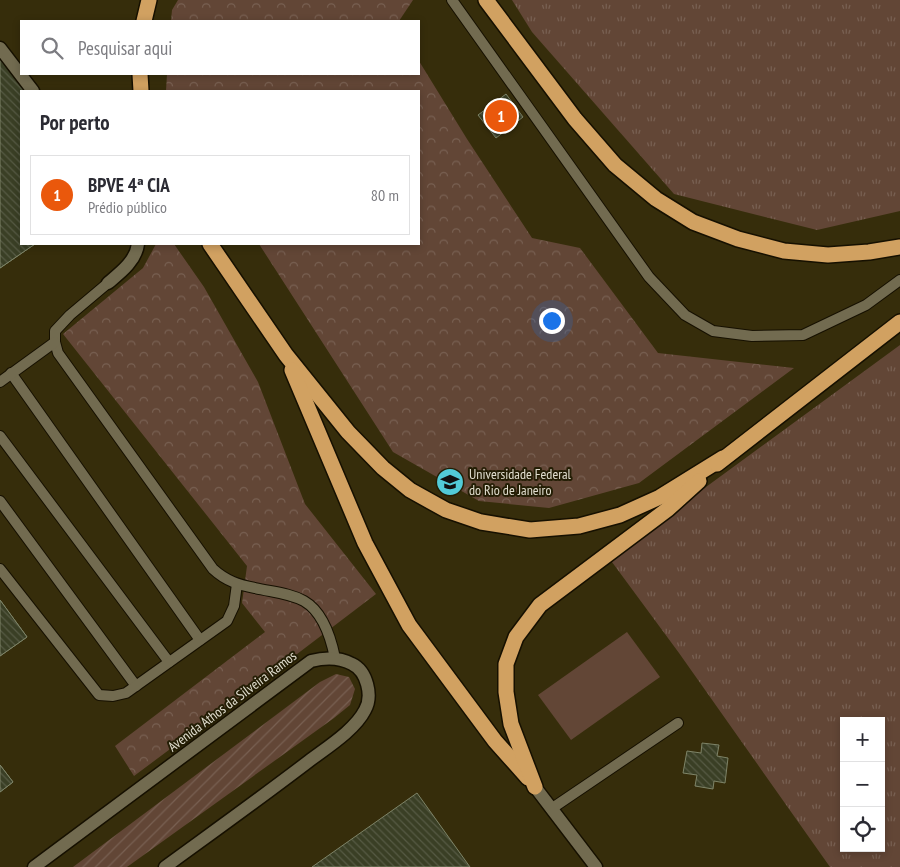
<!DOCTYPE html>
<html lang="pt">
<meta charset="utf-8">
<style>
body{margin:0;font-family:"PT Sans Narrow",sans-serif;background:#f7f7f7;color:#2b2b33}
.controls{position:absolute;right:15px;bottom:15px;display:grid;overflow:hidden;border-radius:0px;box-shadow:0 2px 8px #0003}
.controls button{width:45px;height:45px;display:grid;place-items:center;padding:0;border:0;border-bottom:1px solid #e1e1e2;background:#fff;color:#2b2b33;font:25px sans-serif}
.you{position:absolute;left:551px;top:320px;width:18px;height:18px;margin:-12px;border:4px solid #fff;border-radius:50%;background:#1a73e8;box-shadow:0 0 0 8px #1a73e833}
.badge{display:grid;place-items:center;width:32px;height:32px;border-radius:50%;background:#ea580c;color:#fff;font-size:16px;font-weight:700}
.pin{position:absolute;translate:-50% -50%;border:2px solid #fff;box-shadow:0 1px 5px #0006}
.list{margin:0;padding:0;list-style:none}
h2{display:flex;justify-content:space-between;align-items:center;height:65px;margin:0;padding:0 20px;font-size:21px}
h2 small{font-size:16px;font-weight:400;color:#7c7c81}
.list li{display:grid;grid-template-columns:32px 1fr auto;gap:15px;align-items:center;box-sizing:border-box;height:80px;margin:0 10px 10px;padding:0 10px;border:1px solid #e1e1e2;border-radius:0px}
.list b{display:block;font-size:19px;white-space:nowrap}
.list p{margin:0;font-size:16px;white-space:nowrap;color:#7c7c81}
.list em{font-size:16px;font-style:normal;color:#7c7c81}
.icon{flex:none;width:28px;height:28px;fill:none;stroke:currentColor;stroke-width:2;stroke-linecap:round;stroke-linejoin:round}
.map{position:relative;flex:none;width:900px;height:867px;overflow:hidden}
.search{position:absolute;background:#fff;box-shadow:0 2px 8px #0003;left:20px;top:20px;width:400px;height:55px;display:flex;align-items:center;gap:12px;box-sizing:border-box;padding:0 18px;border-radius:0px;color:#7c7c81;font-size:19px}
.panel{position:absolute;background:#fff;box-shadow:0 2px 8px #0003;left:20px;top:90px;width:400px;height:155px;border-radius:0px}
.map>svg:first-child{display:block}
.built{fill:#362d0b;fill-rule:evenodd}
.grass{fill:url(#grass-tufts);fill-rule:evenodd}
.forest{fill:url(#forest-crowns)}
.garden{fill:url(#garden-furrows)}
.pitch{fill:#624636}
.building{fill:url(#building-back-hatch);stroke:#7e8468}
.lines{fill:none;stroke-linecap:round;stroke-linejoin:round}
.service-casing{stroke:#161000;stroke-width:12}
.minor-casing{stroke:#161000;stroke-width:15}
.tertiary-casing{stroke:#161000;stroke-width:15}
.motorway-casing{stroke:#161000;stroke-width:18}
.service{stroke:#726b50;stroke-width:10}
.minor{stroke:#726b50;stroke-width:12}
.tertiary{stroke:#726b50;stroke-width:12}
.motorway{stroke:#d1a161;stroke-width:15}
.labels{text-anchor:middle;stroke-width:4;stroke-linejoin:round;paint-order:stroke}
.poi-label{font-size:14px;fill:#e1decf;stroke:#241e05;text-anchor:start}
.street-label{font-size:14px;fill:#e1decf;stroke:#241e05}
</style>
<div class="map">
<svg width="900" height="867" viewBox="0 0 900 867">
<defs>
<pattern id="grass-tufts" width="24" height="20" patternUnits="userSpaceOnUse" patternTransform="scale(1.25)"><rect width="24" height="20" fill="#624636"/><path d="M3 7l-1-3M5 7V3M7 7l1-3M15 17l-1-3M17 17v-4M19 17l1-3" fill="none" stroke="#786052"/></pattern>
<pattern id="forest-crowns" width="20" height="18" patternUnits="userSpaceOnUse" patternTransform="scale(1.25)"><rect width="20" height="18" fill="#624636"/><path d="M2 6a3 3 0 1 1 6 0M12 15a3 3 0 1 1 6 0" fill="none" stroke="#786052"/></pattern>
<pattern id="garden-furrows" width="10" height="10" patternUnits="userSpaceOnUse" patternTransform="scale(1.25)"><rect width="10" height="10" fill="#624636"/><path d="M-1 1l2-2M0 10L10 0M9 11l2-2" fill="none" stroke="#786052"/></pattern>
<pattern id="building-back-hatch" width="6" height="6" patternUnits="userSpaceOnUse" patternTransform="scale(1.25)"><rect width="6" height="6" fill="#3a3f25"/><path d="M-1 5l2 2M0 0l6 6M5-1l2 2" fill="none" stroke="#565a44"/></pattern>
</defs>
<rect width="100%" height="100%" fill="#2e280e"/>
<path class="built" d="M0,0H900V867H0ZM21,21H419V74H21ZM21,91H419V244H21ZM844,721H881V848H844Z"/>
<g class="grass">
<path d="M512,0H900V211L817,230L674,194L532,32Z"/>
<path d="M900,345V867H830L679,653L609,558ZM844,721H881V848H844Z"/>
</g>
<g class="forest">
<path d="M178,0H413L399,21H171L172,10Z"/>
<path d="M419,61L467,139L532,238L580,248L658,353L794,368L639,483L549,508L479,501L393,452L259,244H419V91H166L167,74H419Z"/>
<path d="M156,244H174L204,287L258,382L305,504L376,594L280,667L134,776L115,746L265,632L242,603L247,566L63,334L143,268Z"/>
</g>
<path class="garden" d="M336,674L349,677L355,689L350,705L334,718L127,867H73L320,682Z"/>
<path class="pitch" d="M627,632L660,677L571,740L538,695Z"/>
<g class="building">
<path d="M0,54L29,91H21V244H35L0,268Z"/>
<path d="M0,54L29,91H21V244H35L0,268Z"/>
<path d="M506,94L523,117L496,138L478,115Z"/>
<path d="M0,600L27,637L0,656Z"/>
<path d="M0,600L27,637L0,656Z"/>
<path d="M702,743L719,745L717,756L728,758L725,783L714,781L713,789L695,786L697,775L683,773L687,751L701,753Z"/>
<path d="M0,765L13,782L0,792Z"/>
<path d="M0,765L13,782L0,792Z"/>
<path d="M417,793L470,867H312Z"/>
</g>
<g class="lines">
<g class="service-casing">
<g id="service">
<path d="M452,0L649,277L685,315L713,331L752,336L803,335L866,305L900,280"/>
<path d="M108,283L70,315L55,331V342L58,353L213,569C226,581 239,585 255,588C272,592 290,593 304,601C323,612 331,638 335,658"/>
<path d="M11,373L200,640"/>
<path d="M0,382L55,342"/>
<path d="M0,436L169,662"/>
<path d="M0,501L136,686"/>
<path d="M0,569L99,695L113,696L126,693L227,621L234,606L237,584"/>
<path d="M551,809L678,723"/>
</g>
</g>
<g class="minor-casing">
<g id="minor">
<path d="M0,48L33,91"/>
<path d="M108,283C120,273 136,261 138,244"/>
<path d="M34,867L311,661C326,657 339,657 352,664C367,671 373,696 365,710C355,730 326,748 309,761C262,797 213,832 165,867"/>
</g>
</g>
<g class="tertiary-casing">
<path id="tertiary" d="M535,787L596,867"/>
</g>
<g class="motorway-casing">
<g id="motorway">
<path d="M486,0L575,119L615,165L656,199L693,222L738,239L784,251L828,255L869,252L900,247"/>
<path d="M144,21L149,0"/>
<path d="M140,74L141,91"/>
<path d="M210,244L286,355L348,432L383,468L410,490L446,510L481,522L530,530L579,526L620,515L660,497L723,458"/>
<path d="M292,370L365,543L409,625L495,741L528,778"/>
<path d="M717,464L900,322"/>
<path d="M535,787L511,724L506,692V664L516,637L540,605L668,509L699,481"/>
</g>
</g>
<use href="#service" class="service"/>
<use href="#minor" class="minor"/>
<use href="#tertiary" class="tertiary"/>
<use href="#motorway" class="motorway"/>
</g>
<defs>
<g id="university-disc" transform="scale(1.4375)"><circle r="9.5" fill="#52cbd8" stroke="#241e05"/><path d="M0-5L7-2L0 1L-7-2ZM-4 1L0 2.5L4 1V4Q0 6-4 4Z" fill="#111"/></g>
</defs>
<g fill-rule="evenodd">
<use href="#university-disc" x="450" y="482"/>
</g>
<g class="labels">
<g class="poi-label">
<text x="469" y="479">Universidade Federal<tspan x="469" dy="16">do Rio de Janeiro</tspan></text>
</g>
<g class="street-label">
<text transform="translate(232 701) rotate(-37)" y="5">Avenida Athos da Silveira Ramos</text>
</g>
</g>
</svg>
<div class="controls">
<button>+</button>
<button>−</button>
<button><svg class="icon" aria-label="locate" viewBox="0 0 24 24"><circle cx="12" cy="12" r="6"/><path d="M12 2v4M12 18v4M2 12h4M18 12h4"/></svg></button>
</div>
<div class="you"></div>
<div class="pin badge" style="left:501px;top:116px">1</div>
<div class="search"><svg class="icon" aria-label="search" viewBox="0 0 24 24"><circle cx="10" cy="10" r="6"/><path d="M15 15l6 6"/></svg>Pesquisar aqui</div>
<section class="panel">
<h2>Por perto<small></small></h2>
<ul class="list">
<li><span class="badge">1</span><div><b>BPVE 4ª CIA</b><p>Prédio público</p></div><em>80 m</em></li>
</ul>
</section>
</div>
